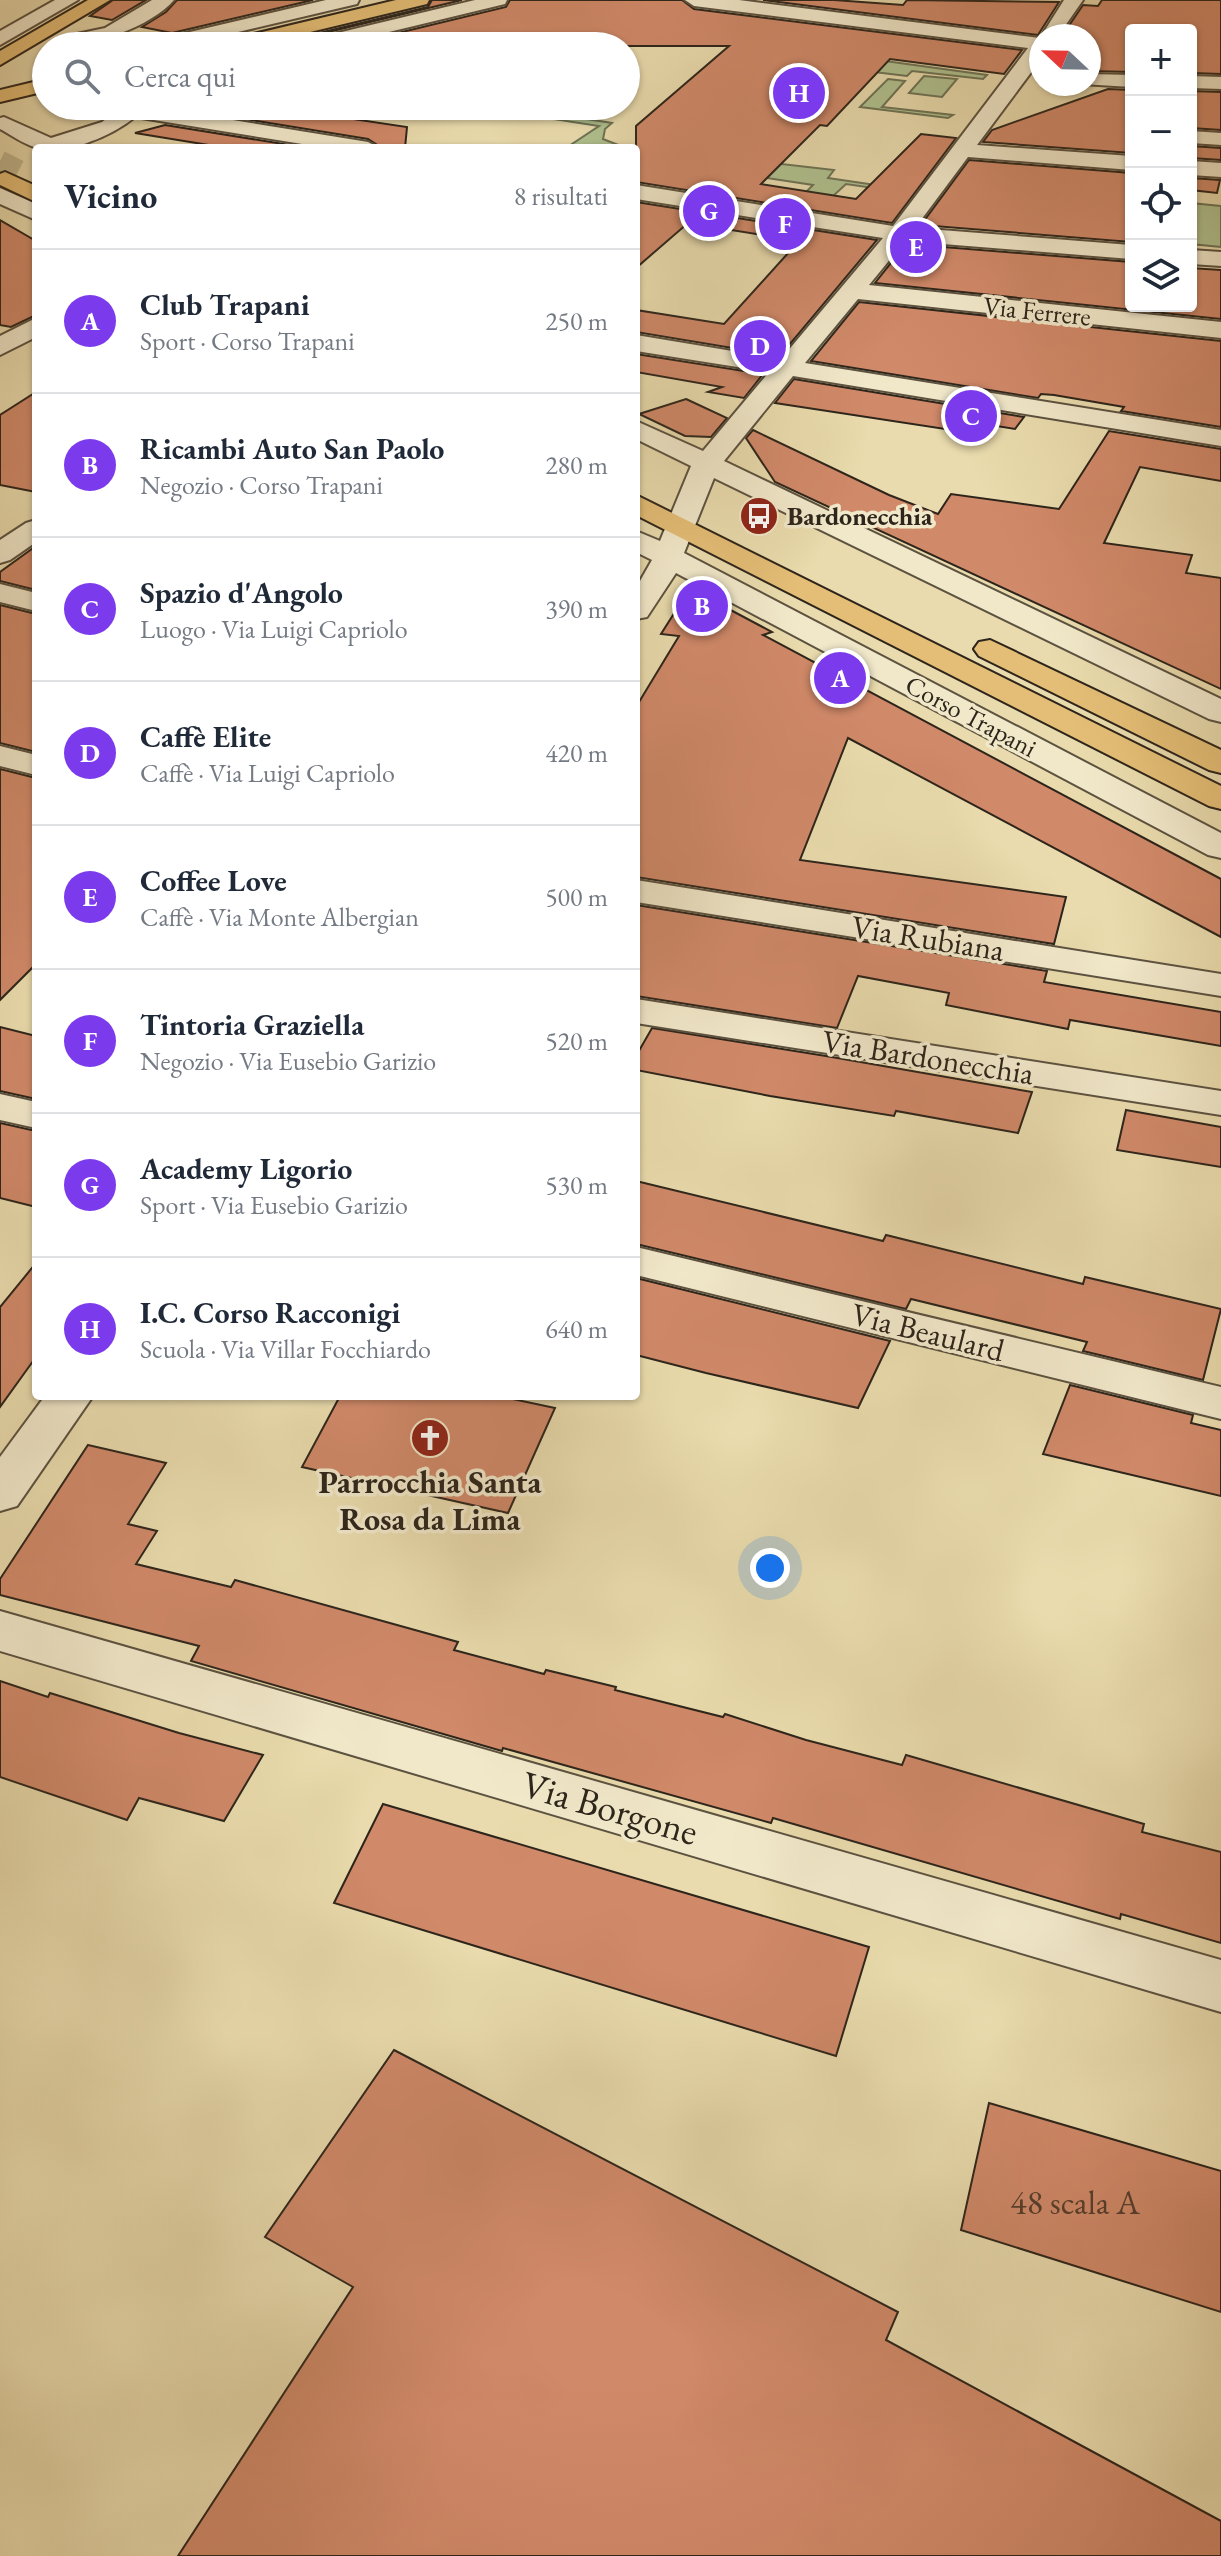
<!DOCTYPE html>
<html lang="it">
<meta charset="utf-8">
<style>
body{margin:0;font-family:"EB Garamond",serif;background:#f2f2f3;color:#1f2937}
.controls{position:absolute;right:24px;top:24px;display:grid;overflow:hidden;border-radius:8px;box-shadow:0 2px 6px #0004}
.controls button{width:72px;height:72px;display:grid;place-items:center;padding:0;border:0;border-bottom:2px solid #e0e1e3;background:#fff;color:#1f2937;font:40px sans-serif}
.compass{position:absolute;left:1029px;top:24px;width:72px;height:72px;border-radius:50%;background:#fff;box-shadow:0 2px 6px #0004;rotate:292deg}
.you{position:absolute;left:770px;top:1568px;width:28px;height:28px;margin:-20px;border:6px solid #fff;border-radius:50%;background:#1a73e8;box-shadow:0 0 0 12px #1a73e833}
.badge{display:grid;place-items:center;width:52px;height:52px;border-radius:50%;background:#7c3aed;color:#fff;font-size:26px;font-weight:700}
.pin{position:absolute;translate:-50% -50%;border:4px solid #fff;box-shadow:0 2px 8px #0006}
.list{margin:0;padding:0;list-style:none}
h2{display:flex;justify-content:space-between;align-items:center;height:104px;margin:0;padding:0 32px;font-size:34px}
h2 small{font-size:26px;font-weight:400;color:#747a83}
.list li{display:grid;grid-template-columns:52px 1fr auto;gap:24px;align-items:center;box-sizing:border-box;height:144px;padding:0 32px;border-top:2px solid #e0e1e3}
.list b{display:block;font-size:30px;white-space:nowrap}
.list p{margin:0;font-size:26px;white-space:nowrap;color:#747a83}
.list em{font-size:26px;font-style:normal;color:#747a83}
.icon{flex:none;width:44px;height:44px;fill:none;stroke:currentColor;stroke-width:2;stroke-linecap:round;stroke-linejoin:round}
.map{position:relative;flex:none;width:1221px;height:2556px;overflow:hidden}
.search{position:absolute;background:#fff;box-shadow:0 2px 6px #0004;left:32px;top:32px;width:608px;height:88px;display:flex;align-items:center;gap:20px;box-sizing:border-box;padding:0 28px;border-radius:44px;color:#747a83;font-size:30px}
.panel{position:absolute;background:#fff;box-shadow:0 2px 6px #0004;left:32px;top:144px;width:608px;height:1256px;border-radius:8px}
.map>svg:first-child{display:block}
.green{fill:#b0c18f;stroke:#6e7355;stroke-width:2}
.building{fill:#d08969;stroke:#2d251b;stroke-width:2}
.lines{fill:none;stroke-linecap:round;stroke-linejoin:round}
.major-tunnel{stroke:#c3b790;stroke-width:21;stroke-dasharray:21 11;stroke-linecap:butt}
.minor-casing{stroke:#5c5240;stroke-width:4}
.major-casing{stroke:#2d251b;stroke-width:4}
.minor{fill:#f1e8ca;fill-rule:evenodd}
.major{fill:#e4be76;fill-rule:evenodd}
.labels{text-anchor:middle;stroke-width:7;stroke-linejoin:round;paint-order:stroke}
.far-street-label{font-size:26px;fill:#2d251b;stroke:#f1e8ca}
.far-poi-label{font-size:26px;font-weight:bold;fill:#2d251b;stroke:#f1e8ca;text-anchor:start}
.street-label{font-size:32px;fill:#2d251b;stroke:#f1e8ca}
.poi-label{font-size:32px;font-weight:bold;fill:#2d251b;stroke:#f1e8ca}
.near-number-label{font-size:34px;fill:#563e2e}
.near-street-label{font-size:38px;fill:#2d251b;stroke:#f1e8ca}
</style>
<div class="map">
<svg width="1221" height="2556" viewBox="0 0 1221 2556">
<rect width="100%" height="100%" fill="#e9dbad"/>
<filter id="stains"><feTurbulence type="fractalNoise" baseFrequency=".0025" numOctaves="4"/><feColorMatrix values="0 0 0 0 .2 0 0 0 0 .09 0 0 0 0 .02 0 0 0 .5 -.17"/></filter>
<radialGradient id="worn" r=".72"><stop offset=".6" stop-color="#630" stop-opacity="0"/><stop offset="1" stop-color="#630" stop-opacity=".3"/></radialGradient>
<g class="green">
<path d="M885,61L987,75L983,79L912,71L907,76L849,69Z"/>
<path d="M924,76L957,79L942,97L909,93Z"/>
<path d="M888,79L905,81L882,107L953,115L948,118L860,107Z"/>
<path d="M556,106H601L587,119L612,123L605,129L603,139L626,148H566L599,126L540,117Z"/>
<path d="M636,151L696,154L834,170L828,178L896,188L894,191L846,184L831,198L804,194L813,185L636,158Z"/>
<path d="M1191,203L1221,206V247L1191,244Z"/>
</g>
<g class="building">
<path d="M113,0H146L112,20L90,16Z"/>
<path d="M177,0H313L172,33L142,27L166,12Z"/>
<path d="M432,0H462L299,39L294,46H265L428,7Z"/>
<path d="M510,0H682L694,9L1022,50L1004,74L890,59L827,126L820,125L761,184L856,199L921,134L956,138L892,223L636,182V126L729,46H344L506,7Z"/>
<path d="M763,0H834L903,5L907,0L1059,2L1038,35Z"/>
<path d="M1102,0H1221V74L1191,73V30H1131V72L1089,71V36H1062L1083,5L1098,6Z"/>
<path d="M1108,89L1131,90V153L983,142L992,130Z"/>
<path d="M1191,91L1221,92V130L1191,128Z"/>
<path d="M233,106H266L407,127L405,148H382L368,139L208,113Z"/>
<path d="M165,125L308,148H227L135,133Z"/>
<path d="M1191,146L1221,148V160L1191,158Z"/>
<path d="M969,160L1131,173V242L921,225Z"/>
<path d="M1191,178L1220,180L1217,193L1191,190Z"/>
<path d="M636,202L877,240L780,356L636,332V310L724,324L799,241L688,223L636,268Z"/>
<path d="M0,220L36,241V315L11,327L0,325Z"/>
<path d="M906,244L1131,262V306H1191V268L1221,270V319L875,283Z"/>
<path d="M859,302L1221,341V427L1121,411L1124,407L1054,395L1041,394L1038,398L811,361Z"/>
<path d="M636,354L763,374L744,398L708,392L722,387L636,372Z"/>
<path d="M794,379L1024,417L1015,429L966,421L958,431L775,403Z"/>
<path d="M36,392V492L0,485V415Z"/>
<path d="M686,399L727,418L711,437L685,436L639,414Z"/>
<path d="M753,430L889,495L938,514L951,494L1059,509L1109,431L1221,449V481L1140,467L1104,543L1192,555L1186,573L1221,578V689L775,482L746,438Z"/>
<path d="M36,546V590L0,581V572Z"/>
<path d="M708,598L772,632L763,635L1221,879V937L848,738L800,860L1066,897L1054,944L636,877V707L679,636L661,634L682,601Z"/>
<path d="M0,605L36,614V752L0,743Z"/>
<path d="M0,769L36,778V964L0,1000Z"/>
<path d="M636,905L1047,971L1044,982L1221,1012V1046L1070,1020L1068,1029L946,1005L949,993L858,976L837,1028L636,996Z"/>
<path d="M0,1027L36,1036V1099L0,1091Z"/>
<path d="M652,1028L826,1056L1032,1092L1018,1133L896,1111L894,1116L770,1096L636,1070V1056Z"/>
<path d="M1126,1110L1221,1127V1167L1117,1150Z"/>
<path d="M0,1123L36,1131V1207L0,1198Z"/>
<path d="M636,1181L883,1241L886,1235L1083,1284L1085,1277L1221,1309L1203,1380L1083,1351L1087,1342L911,1299L906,1309L636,1244Z"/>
<path d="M36,1263V1357L0,1407V1307Z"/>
<path d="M636,1278L890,1341L858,1408L706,1373L636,1355Z"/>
<path d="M1070,1385L1193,1415L1191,1423L1221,1430V1496L1043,1454Z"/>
<path d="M340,1396H499L555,1408L508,1513L302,1467Z"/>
<path d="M88,1445L166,1463L128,1524L157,1531L136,1564L231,1587L235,1580L458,1642L454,1650L544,1674L546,1670L616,1687L615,1690L723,1717L725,1714L806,1740L902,1765L906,1755L1144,1824L1142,1832L1221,1852V1943L1121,1914L1120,1919L773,1818L771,1823L503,1748L502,1751L191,1661L199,1646L0,1595V1579Z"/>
<path d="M0,1681L48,1697L50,1693L179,1733L263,1755L224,1821L139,1798L127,1820L0,1777Z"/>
<path d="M383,1804L869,1947L836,2056L334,1903Z"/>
<path d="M394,2050L898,2312L886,2340L1221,2521V2556H178L353,2287L265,2237Z"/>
<path d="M989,2103L1221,2171V2312L961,2230Z"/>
</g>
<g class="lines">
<path class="major-tunnel" d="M0,161L26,174"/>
<g class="minor-casing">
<g id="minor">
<path d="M55,0H78L0,45V31Z"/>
<path d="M152,0H174C151,27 93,46 58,46L55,42L58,38L105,28Z"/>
<path d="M326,0H359L357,4L179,46H144L147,42Z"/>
<path d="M475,0H507L505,4L331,46H297L300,42Z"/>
<path d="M685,0H739L1040,38L1064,0H1083L1058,36H1041V59L977,145L1131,156V170L968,157L915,228L1131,245V259L905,241L869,285L1221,322V338L858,299L805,363L1221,430V446L793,376L724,461L1221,699V722L1209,719L714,478L684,553L1221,833V858L1208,855L676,573L647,617L636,619V588L652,560L636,552V531L660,541L691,466L636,439V421L703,451L769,372L636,351V335L781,359L883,238L636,199V185L893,226L1028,48L694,6Z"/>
<path d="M1089,74L1131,75V87L1082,84H1089Z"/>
<path d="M1191,76L1221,77V89L1191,88Z"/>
<path d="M123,106H146L368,142L379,148H327L135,117C112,136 64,157 34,147C22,143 11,135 0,129V118L4,117L51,138L102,122Z"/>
<path d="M1191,131L1221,133V145L1191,143Z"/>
<path d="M1191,161L1221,163V177L1191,175Z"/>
<path d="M0,188L36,204V220L0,204Z"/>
<path d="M1191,250L1221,252V266L1191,264Z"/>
<path d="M36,318V337L0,355V336Z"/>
<path d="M36,520V542L10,560L0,563V540L26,523Z"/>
<path d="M0,584L36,593V611L0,602Z"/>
<path d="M0,746L36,755V775L0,766Z"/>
<path d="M636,880L1221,974V996L636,902Z"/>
<path d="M636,999L1221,1091V1115L636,1023Z"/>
<path d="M0,1094L36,1102V1128L0,1120Z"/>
<path d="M636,1247L1221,1387V1419L636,1275Z"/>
<path d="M45,1396H93L17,1506L0,1511V1457Z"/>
<path d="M0,1611L1221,1960V2012L0,1651Z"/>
</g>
</g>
<g class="major-casing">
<g id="major">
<path d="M88,0H110L0,65V51Z"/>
<path d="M396,0H429L427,4L252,46H217L220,42Z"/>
<path d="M46,79V91L0,102V90Z"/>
<path d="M5,172L36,186V202L0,185V174Z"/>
<path d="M636,495L1221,786V809L1209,806L636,515Z"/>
<path d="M990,640L1221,750V773L1209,770L979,656L974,649L979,642Z"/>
</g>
</g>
<use href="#minor" class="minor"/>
<use href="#major" class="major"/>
</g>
<defs>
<g id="bus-disc" transform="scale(2)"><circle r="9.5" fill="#8f2418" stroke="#f1e8ca"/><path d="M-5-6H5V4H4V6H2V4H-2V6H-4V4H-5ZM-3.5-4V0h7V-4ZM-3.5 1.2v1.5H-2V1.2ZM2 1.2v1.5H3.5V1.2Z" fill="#fff"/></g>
<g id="church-disc" transform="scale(2)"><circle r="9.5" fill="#8f2418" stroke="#f1e8ca"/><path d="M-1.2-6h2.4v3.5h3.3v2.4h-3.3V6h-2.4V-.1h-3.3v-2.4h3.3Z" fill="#fff"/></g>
</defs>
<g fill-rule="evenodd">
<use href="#bus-disc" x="759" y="516"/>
<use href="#church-disc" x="430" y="1438"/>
</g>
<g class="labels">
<g class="far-street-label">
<text transform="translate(1037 311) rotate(6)" y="9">Via Ferrere</text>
<text transform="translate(971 716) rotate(28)" y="9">Corso Trapani</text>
</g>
<g class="far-poi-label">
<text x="787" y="525">Bardonecchia</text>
</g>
<g class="street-label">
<text transform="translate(928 938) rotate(9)" y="11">Via Rubiana</text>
<text transform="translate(928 1057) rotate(9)" y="11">Via Bardonecchia</text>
<text transform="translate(928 1332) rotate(14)" y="11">Via Beaulard</text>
</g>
<g class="poi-label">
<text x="430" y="1493">Parrocchia Santa<tspan x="430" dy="37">Rosa da Lima</tspan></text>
</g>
<g class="near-number-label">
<text x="1075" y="2214">48 scala A</text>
</g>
<g class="near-street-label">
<text transform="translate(610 1808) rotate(16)" y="13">Via Borgone</text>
</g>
</g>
<rect width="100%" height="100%" filter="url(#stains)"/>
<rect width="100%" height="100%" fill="url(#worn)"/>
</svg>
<div class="controls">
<button>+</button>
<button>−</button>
<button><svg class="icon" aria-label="locate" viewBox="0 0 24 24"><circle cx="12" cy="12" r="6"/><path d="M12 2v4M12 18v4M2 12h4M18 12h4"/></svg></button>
<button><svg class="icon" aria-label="layers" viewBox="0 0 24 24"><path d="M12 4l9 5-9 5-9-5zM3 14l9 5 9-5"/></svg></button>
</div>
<svg class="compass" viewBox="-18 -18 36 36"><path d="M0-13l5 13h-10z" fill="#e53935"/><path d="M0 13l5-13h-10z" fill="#747a83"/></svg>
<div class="you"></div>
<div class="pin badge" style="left:840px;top:678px">A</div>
<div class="pin badge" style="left:702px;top:606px">B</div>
<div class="pin badge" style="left:971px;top:416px">C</div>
<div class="pin badge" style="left:760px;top:346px">D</div>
<div class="pin badge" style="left:916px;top:247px">E</div>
<div class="pin badge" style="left:785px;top:224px">F</div>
<div class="pin badge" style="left:709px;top:211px">G</div>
<div class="pin badge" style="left:799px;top:93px">H</div>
<div class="search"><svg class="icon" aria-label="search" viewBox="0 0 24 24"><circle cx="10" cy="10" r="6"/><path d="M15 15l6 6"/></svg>Cerca qui</div>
<section class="panel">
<h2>Vicino<small>8 risultati</small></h2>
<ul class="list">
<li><span class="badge">A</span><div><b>Club Trapani</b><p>Sport · Corso Trapani</p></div><em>250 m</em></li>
<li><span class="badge">B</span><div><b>Ricambi Auto San Paolo</b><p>Negozio · Corso Trapani</p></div><em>280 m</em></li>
<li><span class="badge">C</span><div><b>Spazio d'Angolo</b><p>Luogo · Via Luigi Capriolo</p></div><em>390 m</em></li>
<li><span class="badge">D</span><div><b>Caffè Elite</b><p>Caffè · Via Luigi Capriolo</p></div><em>420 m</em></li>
<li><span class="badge">E</span><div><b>Coffee Love</b><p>Caffè · Via Monte Albergian</p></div><em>500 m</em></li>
<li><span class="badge">F</span><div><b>Tintoria Graziella</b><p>Negozio · Via Eusebio Garizio</p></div><em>520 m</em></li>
<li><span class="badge">G</span><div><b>Academy Ligorio</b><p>Sport · Via Eusebio Garizio</p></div><em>530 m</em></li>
<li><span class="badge">H</span><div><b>I.C. Corso Racconigi</b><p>Scuola · Via Villar Focchiardo</p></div><em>640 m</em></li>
</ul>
</section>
</div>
